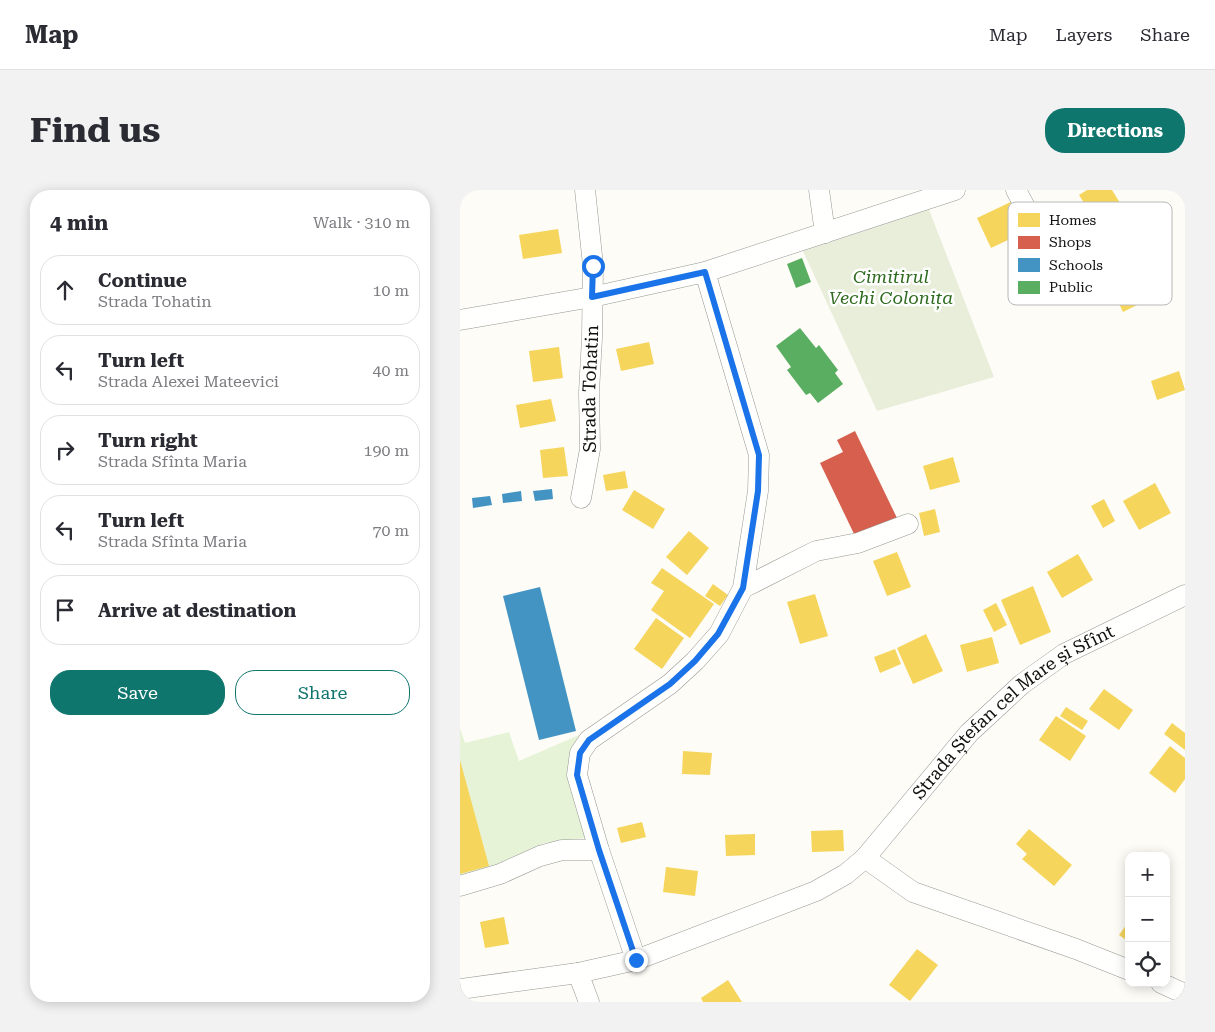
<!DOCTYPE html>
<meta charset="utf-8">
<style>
body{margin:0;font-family:"Roboto Serif",serif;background:#f2f2f3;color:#2b2b33}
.controls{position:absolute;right:15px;bottom:15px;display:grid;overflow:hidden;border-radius:10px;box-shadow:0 2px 12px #0003}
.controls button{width:45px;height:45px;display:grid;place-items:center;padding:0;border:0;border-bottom:1px solid #e1e1e2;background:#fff;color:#2b2b33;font:25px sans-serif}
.stop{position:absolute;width:15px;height:15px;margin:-11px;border:4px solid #1a73e8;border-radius:50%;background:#fff}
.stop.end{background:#1a73e8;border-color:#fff;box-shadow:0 1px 5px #0008}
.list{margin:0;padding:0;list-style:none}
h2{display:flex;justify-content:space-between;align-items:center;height:65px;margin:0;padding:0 20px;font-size:21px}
h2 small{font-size:16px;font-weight:400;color:#7c7c81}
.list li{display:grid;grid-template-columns:32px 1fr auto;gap:15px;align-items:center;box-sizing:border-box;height:70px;margin:0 10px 10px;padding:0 10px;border:1px solid #e1e1e2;border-radius:20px}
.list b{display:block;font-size:19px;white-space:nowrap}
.list p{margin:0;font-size:16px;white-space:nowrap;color:#7c7c81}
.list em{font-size:16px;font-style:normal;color:#7c7c81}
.actions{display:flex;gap:10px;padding:15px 20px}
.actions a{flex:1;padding:11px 0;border:1px solid #0f766e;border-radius:20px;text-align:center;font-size:18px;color:#0f766e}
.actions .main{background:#0f766e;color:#fff}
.icon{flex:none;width:28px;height:28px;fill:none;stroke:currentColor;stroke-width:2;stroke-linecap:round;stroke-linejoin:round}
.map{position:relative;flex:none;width:725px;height:812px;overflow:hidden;border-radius:20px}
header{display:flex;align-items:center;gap:30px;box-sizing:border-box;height:70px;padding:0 25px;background:#fff;border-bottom:1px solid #e1e1e2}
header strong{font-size:24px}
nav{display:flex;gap:28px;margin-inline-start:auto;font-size:18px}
.intro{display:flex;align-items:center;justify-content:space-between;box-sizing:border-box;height:120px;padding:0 30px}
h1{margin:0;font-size:35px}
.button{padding:12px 22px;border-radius:20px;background:#0f766e;color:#fff;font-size:18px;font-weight:700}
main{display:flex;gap:30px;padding:0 30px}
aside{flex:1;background:#fff;border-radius:20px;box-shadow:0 2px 12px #0003}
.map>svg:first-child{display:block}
.green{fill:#e7f3d7}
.cemetery{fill:#e9eedb}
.homes{fill:#f6d55c}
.shops{fill:#d6604d}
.schools{fill:#4393c3}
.public{fill:#5aae61}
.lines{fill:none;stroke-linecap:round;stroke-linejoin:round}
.minor-casing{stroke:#979795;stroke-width:21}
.minor{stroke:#fffffe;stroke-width:20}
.route{stroke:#1a73e8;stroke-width:6}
.labels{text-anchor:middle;stroke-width:5;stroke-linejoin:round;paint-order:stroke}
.park-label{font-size:18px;font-style:italic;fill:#2f6b1f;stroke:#fff}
.street-label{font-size:18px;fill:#111;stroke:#fff}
.key{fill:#fff;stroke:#b8b8b8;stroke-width:1}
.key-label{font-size:14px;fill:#111}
</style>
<header>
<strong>Map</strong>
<nav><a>Map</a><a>Layers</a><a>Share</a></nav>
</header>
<div class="intro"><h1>Find us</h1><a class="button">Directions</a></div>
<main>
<aside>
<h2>4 min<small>Walk · 310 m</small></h2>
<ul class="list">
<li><svg class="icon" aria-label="ahead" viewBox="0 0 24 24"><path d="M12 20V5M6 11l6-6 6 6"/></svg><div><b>Continue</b><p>Strada Tohatin</p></div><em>10 m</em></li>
<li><svg class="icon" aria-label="left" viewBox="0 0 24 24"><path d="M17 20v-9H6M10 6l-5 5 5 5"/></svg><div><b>Turn left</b><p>Strada Alexei Mateevici</p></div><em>40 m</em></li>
<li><svg class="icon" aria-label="right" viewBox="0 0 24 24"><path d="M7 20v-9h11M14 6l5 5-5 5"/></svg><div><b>Turn right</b><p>Strada Sfînta Maria</p></div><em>190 m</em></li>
<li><svg class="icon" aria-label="left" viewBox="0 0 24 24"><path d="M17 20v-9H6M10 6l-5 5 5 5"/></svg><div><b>Turn left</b><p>Strada Sfînta Maria</p></div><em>70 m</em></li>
<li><svg class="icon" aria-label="arrive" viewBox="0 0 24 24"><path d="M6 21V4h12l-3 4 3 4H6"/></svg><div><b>Arrive at destination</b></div></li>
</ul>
<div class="actions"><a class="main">Save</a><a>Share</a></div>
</aside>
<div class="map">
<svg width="725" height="812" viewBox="0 0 725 812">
<rect width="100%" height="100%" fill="#fdfcf7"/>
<path class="green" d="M0,538L5,553L49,542L59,571L119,545L108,591L125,648L84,653L30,681L0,689Z"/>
<path class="cemetery" d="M468,17L534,187L417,221L342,59Z"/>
<g class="homes">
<path d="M627,0H652L665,21L639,37L619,5Z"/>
<path d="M557,9L571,39L531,58L517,28Z"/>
<path d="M98,39L102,63L63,69L59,45Z"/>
<path d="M683,83L695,106L663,122L652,99Z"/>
<path d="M189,152L194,174L161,181L156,159Z"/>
<path d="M99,157L103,188L73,192L69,161Z"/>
<path d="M719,181L725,200L697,210L691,191Z"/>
<path d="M91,209L96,231L60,238L56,215Z"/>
<path d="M104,257L108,286L83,288L80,260Z"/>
<path d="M493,267L500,292L470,300L463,276Z"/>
<path d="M165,281L168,298L146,301L143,285Z"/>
<path d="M695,293L711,323L679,340L663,311Z"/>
<path d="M174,300L205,319L193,339L162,320Z"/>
<path d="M644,309L655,331L643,338L631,316Z"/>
<path d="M475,319L480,342L464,346L459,323Z"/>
<path d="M229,341L249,358L227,385L206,367Z"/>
<path d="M437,362L451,397L427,406L413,371Z"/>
<path d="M618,364L633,390L602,408L587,382Z"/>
<path d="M202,378L254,414L230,448L191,420L204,401L191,393Z"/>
<path d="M253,394L268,405L260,416L245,406Z"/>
<path d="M573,396L591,442L560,455L541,410Z"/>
<path d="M355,404L368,446L340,454L327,412Z"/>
<path d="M536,413L547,435L534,442L523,420Z"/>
<path d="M196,428L224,448L202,479L174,459Z"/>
<path d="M466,444L483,481L453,494L437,458Z"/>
<path d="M532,447L539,473L507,482L500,455Z"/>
<path d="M435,459L441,474L420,483L414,467Z"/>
<path d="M644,499L673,520L659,540L629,519Z"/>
<path d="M606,517L628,531L622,540L600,526Z"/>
<path d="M596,526L626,546L610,571L579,550Z"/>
<path d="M712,533L725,543V560L704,544Z"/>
<path d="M710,556L725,568V589L715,603L689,583Z"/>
<path d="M223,561L252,563L250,585L222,584Z"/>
<path d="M0,570L29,676L0,684Z"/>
<path d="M182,632L186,647L161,653L157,638Z"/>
<path d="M569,639L612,675L594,696L562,669L567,664L556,654Z"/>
<path d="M383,640L384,661L352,662L351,641Z"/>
<path d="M295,644V665L266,666L265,645Z"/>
<path d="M206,677L238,681L235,706L203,702Z"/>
<path d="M44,727L49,754L25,758L20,732Z"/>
<path d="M669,731V752L659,745Z"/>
<path d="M457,759L478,775L450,811L429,795Z"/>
<path d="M268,790L282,812H243L241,808Z"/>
</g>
<path class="shops" d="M395,241L437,328L396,348L360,273L383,262L377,250Z"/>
<g class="schools">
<path d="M92,299L93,309L75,311L73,301Z"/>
<path d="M61,301L62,311L43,313L42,304Z"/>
<path d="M30,306L32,315L13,318L12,308Z"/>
<path d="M80,397L116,541L79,550L43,406Z"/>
</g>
<g class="public">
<path d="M342,68L351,92L336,98L327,74Z"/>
<path d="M340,138L356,158L359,155L378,180L375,183L383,194L358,213L350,203L346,205L327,180L331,177L316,156Z"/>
</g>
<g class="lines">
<g class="minor-casing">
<g id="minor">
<path d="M359,0L365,43"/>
<path d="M556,0L597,77"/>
<path d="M0,130L132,107L245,82L495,0"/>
<path id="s1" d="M121,308L130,259L129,202L132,148L133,75L125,0"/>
<path d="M283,398L356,361L398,353L448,334"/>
<path d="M405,668L453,702L616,759L669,780"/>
<path d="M0,696L40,684L80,666L102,660H139"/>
<path d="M176,770L139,660L117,585L120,563L129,550L210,494L235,471L259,444L283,398L298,301L299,265L245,82"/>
<path d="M118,783L129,812"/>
<path d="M701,793L725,804"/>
<path id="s2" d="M0,799L118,783L176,770L356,701L386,684L405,668L509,543L562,494L604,464L725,405"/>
</g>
</g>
<use href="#minor" class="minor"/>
</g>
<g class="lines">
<path class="route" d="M133,76L132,107L245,82L299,265L298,301L283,398L258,444L235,471L210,494L129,550L120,563L117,585L139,660L176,770"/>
</g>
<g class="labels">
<g class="park-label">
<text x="431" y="93">Cimitirul<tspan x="431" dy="21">Vechi Colonița</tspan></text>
</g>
<g class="street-label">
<text dy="6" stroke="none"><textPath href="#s1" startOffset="110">Strada Tohatin</textPath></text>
<text dy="6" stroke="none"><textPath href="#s2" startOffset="641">Strada Ștefan cel Mare și Sfînt</textPath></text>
</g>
</g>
<rect x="548" y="12" width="164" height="103" rx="8" class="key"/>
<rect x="558" y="23" width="22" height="14" fill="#f6d55c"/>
<rect x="558" y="46" width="22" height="13" fill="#d6604d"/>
<rect x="558" y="68" width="22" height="14" fill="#4393c3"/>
<rect x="558" y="91" width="22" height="13" fill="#5aae61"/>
<g class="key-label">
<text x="589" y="35">Homes</text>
<text x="589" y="57">Shops</text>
<text x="589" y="80">Schools</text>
<text x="589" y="102">Public</text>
</g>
</svg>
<div class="controls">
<button>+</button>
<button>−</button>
<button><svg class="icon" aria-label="locate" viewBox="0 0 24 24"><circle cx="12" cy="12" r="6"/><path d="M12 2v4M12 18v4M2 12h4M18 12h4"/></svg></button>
</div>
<div class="stop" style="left:133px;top:76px"></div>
<div class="stop end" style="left:176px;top:770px"></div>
</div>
</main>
